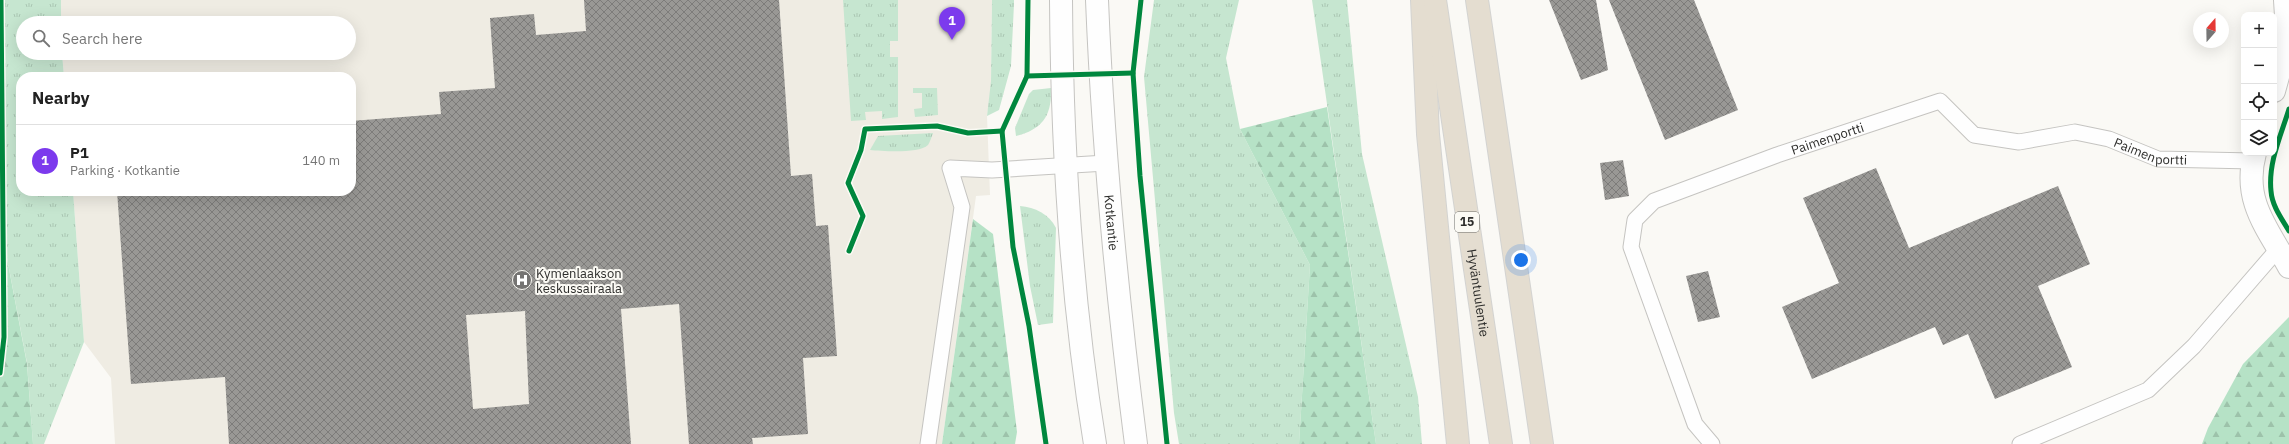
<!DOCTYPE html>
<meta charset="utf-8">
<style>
body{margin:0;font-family:"IBM Plex Sans",sans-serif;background:#f2f2f2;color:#222}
.controls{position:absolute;right:12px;top:12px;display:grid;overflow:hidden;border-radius:8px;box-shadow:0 4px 16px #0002}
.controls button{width:36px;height:36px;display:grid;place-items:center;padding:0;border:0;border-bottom:1px solid #e0e0e0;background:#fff;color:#222;font:20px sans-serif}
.compass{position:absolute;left:2193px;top:12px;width:36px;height:36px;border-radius:50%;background:#fff;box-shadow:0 4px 16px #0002;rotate:20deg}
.you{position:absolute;left:1521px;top:260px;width:14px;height:14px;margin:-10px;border:3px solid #fff;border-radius:50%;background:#1a73e8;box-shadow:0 0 0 6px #1a73e833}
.badge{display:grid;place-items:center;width:26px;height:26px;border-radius:50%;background:#7c3aed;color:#fff;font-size:13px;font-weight:700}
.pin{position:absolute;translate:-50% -33px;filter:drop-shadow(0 1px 2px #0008)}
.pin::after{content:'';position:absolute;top:21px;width:14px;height:12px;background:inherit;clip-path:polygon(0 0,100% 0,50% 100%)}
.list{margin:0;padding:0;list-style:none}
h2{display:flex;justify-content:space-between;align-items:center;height:52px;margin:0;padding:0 16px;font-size:17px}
h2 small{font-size:13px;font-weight:400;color:#767676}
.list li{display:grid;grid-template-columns:26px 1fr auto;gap:12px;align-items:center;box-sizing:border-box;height:72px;padding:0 16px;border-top:1px solid #e0e0e0}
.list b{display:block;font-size:15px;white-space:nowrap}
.list p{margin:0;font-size:13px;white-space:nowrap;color:#767676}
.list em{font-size:13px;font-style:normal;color:#767676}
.icon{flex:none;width:22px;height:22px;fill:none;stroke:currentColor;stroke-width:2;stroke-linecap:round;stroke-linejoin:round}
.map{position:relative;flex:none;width:2289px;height:444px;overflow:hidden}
.search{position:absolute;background:#fff;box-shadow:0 4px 16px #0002;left:16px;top:16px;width:340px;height:44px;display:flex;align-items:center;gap:10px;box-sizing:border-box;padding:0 14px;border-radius:22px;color:#767676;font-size:15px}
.panel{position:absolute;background:#fff;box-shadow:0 4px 16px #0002;left:16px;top:72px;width:340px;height:124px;border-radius:16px}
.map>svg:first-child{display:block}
.built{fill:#efece3}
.grass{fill:url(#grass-tufts)}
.forest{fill:url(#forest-firs)}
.building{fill:url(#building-cross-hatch);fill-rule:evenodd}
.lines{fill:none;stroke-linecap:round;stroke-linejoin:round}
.service-casing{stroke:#c5c4c1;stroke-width:17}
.minor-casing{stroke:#c5c4c1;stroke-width:24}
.tertiary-casing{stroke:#c5c4c1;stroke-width:24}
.trunk-casing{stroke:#d3d3d1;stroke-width:24}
.service{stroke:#fefefe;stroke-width:15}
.minor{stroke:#fefefe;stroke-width:22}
.tertiary{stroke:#fefefe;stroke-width:22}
.trunk{stroke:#e4ddd0;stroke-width:22}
.cycleway-casing{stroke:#fbfaf4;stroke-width:8}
.cycleway{stroke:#00873e;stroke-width:5}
.labels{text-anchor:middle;stroke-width:4;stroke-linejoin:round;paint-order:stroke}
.shield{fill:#fbfaf4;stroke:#6b6a67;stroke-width:1}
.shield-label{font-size:12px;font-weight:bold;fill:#2d2d2b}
.street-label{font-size:13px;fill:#2d2d2b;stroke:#fbfaf4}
.poi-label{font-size:13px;fill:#2d2d2b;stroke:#fbfaf4;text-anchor:start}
</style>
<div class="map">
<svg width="2289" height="444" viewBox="0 0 2289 444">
<defs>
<pattern id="grass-tufts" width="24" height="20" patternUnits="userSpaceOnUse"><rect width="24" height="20" fill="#c6e6d0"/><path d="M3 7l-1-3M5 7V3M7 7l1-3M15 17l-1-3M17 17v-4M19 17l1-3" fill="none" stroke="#aac6b3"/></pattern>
<pattern id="forest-firs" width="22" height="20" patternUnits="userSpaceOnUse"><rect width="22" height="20" fill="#b6e2c6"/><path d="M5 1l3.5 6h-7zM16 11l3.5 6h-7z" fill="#9dc2aa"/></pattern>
<pattern id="building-cross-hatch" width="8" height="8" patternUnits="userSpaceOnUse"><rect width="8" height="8" fill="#999895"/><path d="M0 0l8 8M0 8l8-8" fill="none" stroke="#7d7c7a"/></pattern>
</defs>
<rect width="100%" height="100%" fill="#faf9f5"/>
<path class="built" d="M61,0H992L991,88L987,116L990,195L976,196L942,444H115L111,378L84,342L73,191H351V77H64L62,53H349V23H61Z"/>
<g class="grass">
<path d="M0,0H61V23H23V53H62L64,77H21V191H73L84,342L44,444H33L27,363L0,221Z"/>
<path d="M843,0H898V41H890V57H898V117L882,119V111L865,112L866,120L851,121Z"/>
<path d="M992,0H1014V4L1011,66L999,110L987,116L991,81Z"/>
<path d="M1154,0H1239L1226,58L1240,129L1310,265L1299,444H1179L1174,413L1144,77Z"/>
<path d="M1312,0H1347L1362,154L1418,397L1422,444H1376Z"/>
<path d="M913,88H937L938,115L915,117L914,109L922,108V93H913Z"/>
<path d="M1051,88C1052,115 1043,129 1016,136L1015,128L1029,94L1033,90Z"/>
<path d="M933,133C932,136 930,142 928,145C919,154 882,151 870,150L878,136Z"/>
<path d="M1020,206C1035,207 1049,214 1056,228L1053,323L1038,325L1030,286Z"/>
</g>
<g class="forest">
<path d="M1327,107L1376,444H1299L1310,265L1240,129Z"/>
<path d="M973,219L993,234L1017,432L1015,444H942Z"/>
<path d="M0,221L27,364L33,444H0Z"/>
<path d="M2289,317V444H2202L2208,428L2243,364Z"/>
</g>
<g class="building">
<path d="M584,0H779L791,176L812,174L816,226L828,225L837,356L803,358L808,434L752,438L753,444H689L679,304L621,309L631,444H229L225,377L131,384L117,191H351V121L441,114L439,92L495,88L490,18L534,14L536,35L586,31ZM525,311L529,404L473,409L466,315Z"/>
<path d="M1549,0H1596L1608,70L1581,80Z"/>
<path d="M1609,0H1694L1738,110L1665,140Z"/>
<path d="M1623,160L1629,196L1605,200L1600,163Z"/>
<path d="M1876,168L1909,248L2058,186L2090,264L2038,286L2072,367L1995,399L1968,334L1943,345L1935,327L1812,379L1782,307L1839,283L1803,198Z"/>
<path d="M1708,271L1720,317L1698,322L1686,276Z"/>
</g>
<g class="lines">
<g class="service-casing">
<g id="service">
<path d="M928,444L962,207L950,168L992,170L1106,163"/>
<path id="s1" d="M1712,444L1695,424L1631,247L1635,220L1654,201L1777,155L1940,101L1974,135L2019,142L2075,132L2109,139L2158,159L2253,161"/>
<path d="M2020,444L2148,390L2194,346L2278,249"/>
</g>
</g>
<g class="minor-casing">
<g id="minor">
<path d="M2274,91L2284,55L2287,32L2285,0"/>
<path d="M2255,153C2242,200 2267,228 2289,267"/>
</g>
</g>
<g class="tertiary-casing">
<g id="tertiary">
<path d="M1061,0C1062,148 1071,298 1095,444"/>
<path id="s2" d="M1097,0C1103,149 1117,296 1136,444"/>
</g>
</g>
<g class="trunk-casing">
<g id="trunk">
<path d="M1422,0L1428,134L1458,444"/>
<path id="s3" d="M1435,0L1501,444"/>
<path d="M1477,0L1542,444"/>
</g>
</g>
<use href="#service" class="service"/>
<use href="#minor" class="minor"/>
<use href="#tertiary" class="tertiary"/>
<use href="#trunk" class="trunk"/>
<g class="cycleway-casing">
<g id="cycleway">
<path d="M1028,0L1027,76L1002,131L1013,247L1029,326L1046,444"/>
<path d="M1141,0L1133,73L1140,176L1167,444"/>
<path d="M1027,76L1133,73"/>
<path d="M2289,109C2281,135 2268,163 2271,191C2272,206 2282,219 2289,231"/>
<path d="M849,251L863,216L848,183L861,150L865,129L937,126L968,133L1002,131"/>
<path d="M0,373L4,337L1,0"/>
</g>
</g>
<use href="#cycleway" class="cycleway"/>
</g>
<defs>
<g id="hospital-disc" transform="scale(1)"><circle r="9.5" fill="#757472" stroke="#fbfaf4"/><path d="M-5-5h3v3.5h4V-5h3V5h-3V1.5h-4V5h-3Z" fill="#fff"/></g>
</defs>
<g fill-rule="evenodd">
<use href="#hospital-disc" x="522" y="280"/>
</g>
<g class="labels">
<rect class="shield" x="1455" y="212" width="24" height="20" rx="3"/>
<g class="shield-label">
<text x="1467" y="226">15</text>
</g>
<g class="street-label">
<text dy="5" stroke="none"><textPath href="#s1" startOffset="453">Paimenportti</textPath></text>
<text dy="5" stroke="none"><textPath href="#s1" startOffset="801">Paimenportti</textPath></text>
<text dy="5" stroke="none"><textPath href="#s2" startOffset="223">Kotkantie</textPath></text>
<text dy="5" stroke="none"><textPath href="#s3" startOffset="296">Hyväntuulentie</textPath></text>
</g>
<g class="poi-label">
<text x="536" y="278">Kymenlaakson<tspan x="536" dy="15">keskussairaala</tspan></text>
</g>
</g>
</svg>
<div class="controls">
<button>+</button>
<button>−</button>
<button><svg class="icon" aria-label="locate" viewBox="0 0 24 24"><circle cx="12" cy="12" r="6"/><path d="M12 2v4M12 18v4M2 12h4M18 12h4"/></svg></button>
<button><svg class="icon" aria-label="layers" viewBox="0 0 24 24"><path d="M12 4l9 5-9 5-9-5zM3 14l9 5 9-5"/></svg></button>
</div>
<svg class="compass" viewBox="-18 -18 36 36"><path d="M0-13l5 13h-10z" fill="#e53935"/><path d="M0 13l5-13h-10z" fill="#767676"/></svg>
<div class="you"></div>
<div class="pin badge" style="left:952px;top:40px">1</div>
<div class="search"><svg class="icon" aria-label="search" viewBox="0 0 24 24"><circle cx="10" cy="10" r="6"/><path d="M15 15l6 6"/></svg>Search here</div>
<section class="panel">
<h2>Nearby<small></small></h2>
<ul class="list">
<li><span class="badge">1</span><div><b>P1</b><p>Parking · Kotkantie</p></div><em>140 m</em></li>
</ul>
</section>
</div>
